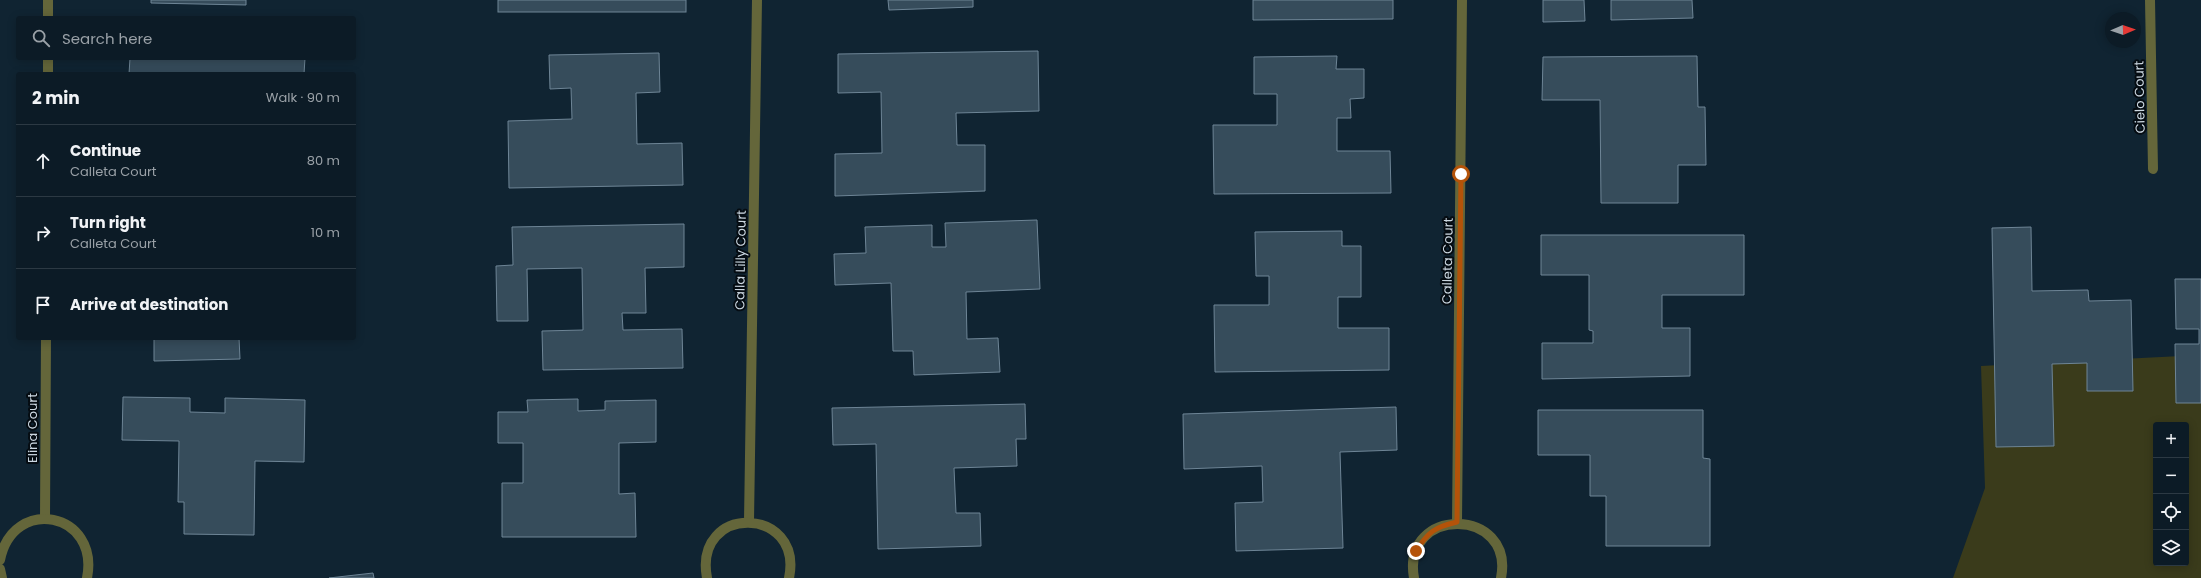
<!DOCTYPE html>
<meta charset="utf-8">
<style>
body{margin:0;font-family:Poppins,sans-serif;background:#15242e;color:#f1f3f6}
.controls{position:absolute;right:12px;bottom:12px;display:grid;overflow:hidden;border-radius:4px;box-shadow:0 2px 10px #0003}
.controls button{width:36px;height:36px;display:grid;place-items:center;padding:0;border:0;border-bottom:1px solid #2c3943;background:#0c1b26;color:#f1f3f6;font:20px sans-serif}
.compass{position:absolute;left:2105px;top:12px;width:36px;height:36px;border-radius:50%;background:#0c1b26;box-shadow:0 2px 10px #0003;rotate:88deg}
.stop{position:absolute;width:12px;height:12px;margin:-9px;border:3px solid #b45309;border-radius:50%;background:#fff}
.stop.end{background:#b45309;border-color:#fff;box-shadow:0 1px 4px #0008}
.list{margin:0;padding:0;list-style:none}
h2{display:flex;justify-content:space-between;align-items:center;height:52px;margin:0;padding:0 16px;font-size:17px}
h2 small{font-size:13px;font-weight:400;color:#9aa1a7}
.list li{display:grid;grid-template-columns:26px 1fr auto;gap:12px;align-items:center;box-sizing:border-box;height:72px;padding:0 16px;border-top:1px solid #2c3943}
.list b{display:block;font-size:15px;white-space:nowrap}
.list p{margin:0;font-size:13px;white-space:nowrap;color:#9aa1a7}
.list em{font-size:13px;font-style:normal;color:#9aa1a7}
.icon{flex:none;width:22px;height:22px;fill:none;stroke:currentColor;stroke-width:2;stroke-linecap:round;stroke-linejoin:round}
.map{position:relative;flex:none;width:2201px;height:578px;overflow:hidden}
.search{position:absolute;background:#0c1b26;box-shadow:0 2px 10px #0003;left:16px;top:16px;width:340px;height:44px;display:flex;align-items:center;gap:10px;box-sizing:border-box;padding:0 14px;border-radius:4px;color:#9aa1a7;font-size:15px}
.panel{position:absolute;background:#0c1b26;box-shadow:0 2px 10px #0003;left:16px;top:72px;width:340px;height:268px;border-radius:4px}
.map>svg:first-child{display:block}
.green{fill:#3a3b1b;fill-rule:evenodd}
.building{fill:#364c5b;stroke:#6e8596}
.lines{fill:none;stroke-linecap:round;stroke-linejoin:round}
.minor{stroke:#64663a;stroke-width:10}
.route{stroke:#b45309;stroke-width:5}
.labels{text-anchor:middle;stroke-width:4;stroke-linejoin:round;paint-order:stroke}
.street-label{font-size:13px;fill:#ccd8e2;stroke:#050c12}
</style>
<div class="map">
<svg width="2201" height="578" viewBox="0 0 2201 578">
<rect width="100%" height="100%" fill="#102432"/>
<path class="green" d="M2201,355V578H1953L1985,488L1981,366ZM2156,425H2186V563H2156Z"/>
<g class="building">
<path d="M151,0H246V5L151,3Z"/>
<rect x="498" y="0" width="188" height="12"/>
<path d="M888,0H973V7L889,10Z"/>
<path d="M1253,0H1393V19L1253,20Z"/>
<path d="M1543,0H1584L1585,21L1543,22Z"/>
<path d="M1611,0H1692L1693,18L1611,20Z"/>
<path d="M1038,51L1039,111L956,113L957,145H985V191L835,196V154L882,153L881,92L838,93V54Z"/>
<path d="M659,53L660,92L636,93L637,144L682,143L683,185L509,188L508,121L572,119L571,88L550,89L549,55Z"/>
<path d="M1337,56L1336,69H1364V98L1350,99L1351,118H1337V151H1390L1391,193L1214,194L1213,125H1277V94H1254V57Z"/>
<path d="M1697,56L1698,107H1705L1706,165H1678V203H1601L1600,100H1542L1543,57Z"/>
<path d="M130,58H305L304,74H129Z"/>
<path d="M1037,220L1040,289L966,292L967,339L998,338L1000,372L914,375L913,351H893L891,283L835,285L834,254L866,253L865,227L932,225V247H946L945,223Z"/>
<path d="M684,224V267L645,268L646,313H622L623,330L682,329L683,368L543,370L542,331L583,330L582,268L527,269L528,321H497L496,266L513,265L512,227Z"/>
<path d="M2031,227L2032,291L2088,290L2089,301L2131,300L2133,391H2087V363L2052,364L2054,446L1996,447L1992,228Z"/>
<path d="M1342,231V246H1361V297H1338V328H1389V370L1215,372L1214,305H1269V276H1256L1255,232Z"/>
<path d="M1541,235H1744V295H1662V328H1690V376L1542,379V343H1593V331L1589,330V275H1541Z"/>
<path d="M2175,279H2201V403H2176L2175,344H2199V329H2176Z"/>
<path d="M154,338H239L240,359L154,361Z"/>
<path d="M123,397L190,398V412L225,413V398L305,400L304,462L255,461L254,535L184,534V502H178L179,441L122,440Z"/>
<path d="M578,399V411L605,410V401L656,400V442L619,443V494L635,493L636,537H502V483H523V443H498V412H528L527,400Z"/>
<path d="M1025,404L1026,439H1016L1017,466L954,468L956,513H980L981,546L878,549L876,444L833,445L832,408Z"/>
<path d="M1396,407L1397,450L1340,452L1343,548L1236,551L1235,503L1263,502L1262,466L1184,469L1183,414Z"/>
<path d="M1538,410H1703V458L1710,459V546H1606V496H1590V455H1538Z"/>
<path d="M373,573L374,578H329Z"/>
</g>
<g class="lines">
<g class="minor">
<path d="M2150,0L2153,169"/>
<path d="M48,18V0"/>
<path d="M48,74V58"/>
<path d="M45,518L46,338"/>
<path d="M749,521L757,0"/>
<path d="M1457,522L1462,0"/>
<path d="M0,560C13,495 100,512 87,578"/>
<path d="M0,569L2,578"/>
<path d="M707,578C693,503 804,506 789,578"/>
<path d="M1414,578C1401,505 1515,507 1501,578"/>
</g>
</g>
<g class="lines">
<path class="route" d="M1416,551C1428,532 1435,527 1457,522L1461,174"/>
</g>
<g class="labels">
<g class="street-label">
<text transform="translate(2139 97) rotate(-91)" y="5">Cielo Court</text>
<text transform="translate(740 260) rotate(-89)" y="5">Calla Lilly Court</text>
<text transform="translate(1447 261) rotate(-89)" y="5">Calleta Court</text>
<text transform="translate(32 428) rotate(-90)" y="5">Elina Court</text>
</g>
</g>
</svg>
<div class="controls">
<button>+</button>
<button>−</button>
<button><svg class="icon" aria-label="locate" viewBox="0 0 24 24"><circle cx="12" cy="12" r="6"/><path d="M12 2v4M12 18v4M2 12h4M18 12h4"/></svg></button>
<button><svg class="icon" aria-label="layers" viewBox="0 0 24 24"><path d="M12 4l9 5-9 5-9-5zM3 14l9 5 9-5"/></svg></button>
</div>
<svg class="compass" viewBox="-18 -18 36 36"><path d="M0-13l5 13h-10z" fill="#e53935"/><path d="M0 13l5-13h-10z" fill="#9aa1a7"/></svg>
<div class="stop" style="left:1461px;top:174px"></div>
<div class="stop end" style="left:1416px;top:551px"></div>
<div class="search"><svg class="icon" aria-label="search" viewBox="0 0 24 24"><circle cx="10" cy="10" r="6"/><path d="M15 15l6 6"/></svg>Search here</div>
<section class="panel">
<h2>2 min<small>Walk · 90 m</small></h2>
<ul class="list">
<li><svg class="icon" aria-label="ahead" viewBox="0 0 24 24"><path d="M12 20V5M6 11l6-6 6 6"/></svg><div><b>Continue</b><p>Calleta Court</p></div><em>80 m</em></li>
<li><svg class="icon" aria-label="right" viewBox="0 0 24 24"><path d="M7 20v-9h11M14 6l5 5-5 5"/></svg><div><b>Turn right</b><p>Calleta Court</p></div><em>10 m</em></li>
<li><svg class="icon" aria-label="arrive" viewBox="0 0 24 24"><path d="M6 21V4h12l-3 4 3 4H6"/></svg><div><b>Arrive at destination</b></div></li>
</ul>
</section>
</div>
